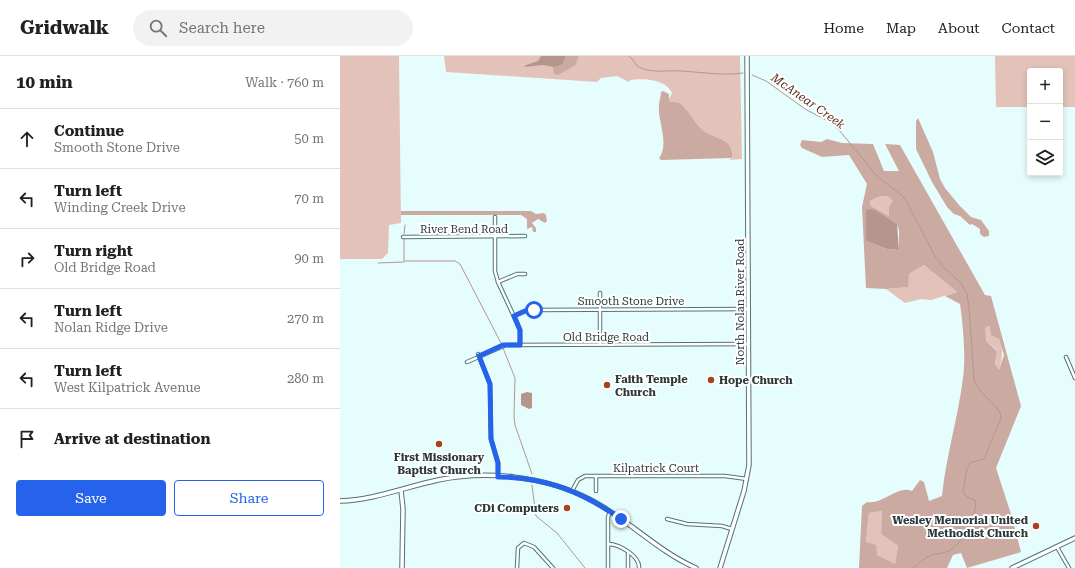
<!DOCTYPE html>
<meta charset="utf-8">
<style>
body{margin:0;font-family:"Roboto Serif",serif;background:#f2f2f2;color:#202124}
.controls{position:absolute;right:12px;top:12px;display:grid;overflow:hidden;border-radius:4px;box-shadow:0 2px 6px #0003}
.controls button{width:36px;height:36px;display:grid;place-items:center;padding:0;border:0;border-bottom:1px solid #e0e0e0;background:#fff;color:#202124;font:20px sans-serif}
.stop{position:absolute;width:12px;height:12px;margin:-9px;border:3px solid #2563eb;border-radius:50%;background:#fff}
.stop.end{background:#2563eb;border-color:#fff;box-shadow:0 1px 4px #0008}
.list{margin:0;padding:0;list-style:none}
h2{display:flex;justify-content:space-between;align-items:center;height:52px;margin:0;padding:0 16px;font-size:17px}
h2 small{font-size:13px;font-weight:400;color:#757577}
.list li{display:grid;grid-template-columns:26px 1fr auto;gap:12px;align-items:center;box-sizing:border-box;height:60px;padding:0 16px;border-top:1px solid #e0e0e0}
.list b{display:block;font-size:15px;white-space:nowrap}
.list p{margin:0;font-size:13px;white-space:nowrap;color:#757577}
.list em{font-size:13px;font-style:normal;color:#757577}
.actions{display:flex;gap:8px;padding:12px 16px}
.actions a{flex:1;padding:9px 0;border:1px solid #2563eb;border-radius:4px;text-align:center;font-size:14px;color:#2563eb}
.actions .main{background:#2563eb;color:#fff}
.icon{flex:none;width:22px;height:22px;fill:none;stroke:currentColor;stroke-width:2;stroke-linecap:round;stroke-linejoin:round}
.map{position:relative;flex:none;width:735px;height:512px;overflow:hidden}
header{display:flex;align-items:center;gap:24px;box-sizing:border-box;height:56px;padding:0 20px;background:#fff;border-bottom:1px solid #e0e0e0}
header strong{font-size:19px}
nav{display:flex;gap:22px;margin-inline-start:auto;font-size:14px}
.search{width:280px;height:36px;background:#f2f2f2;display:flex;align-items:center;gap:10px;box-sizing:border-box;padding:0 14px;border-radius:22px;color:#757577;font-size:15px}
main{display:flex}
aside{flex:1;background:#fff}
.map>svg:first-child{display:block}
.green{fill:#e3c3b9}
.forest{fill:#cbaba1;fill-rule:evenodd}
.water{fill:#b5968c}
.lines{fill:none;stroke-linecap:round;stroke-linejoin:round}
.stream{stroke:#b5968c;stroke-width:1}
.street-casing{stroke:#507375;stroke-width:4.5}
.secondary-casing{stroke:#507375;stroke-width:5.5}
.street{stroke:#fff;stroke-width:2.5}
.secondary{stroke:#fff;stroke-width:3.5}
.route{stroke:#2563eb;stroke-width:5}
.poi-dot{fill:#a94220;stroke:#fff;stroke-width:1.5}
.labels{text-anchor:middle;stroke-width:4;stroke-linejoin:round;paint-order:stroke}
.street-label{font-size:11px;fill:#2a393a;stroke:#fff}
.poi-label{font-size:11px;font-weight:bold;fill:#2a393a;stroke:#fff;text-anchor:start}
.water-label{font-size:12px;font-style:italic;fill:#5a2d1f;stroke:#fff}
</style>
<header>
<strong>Gridwalk</strong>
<div class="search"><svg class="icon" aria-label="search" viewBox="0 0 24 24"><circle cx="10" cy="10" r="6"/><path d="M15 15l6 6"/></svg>Search here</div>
<nav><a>Home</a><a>Map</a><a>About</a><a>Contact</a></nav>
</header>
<main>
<aside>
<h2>10 min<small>Walk · 760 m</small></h2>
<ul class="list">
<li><svg class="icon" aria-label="ahead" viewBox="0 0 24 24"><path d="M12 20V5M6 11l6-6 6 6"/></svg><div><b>Continue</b><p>Smooth Stone Drive</p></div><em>50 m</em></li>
<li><svg class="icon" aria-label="left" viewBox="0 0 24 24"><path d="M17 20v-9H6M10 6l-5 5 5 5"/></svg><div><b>Turn left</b><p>Winding Creek Drive</p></div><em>70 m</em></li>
<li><svg class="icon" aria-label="right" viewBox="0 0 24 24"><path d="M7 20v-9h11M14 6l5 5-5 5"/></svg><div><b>Turn right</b><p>Old Bridge Road</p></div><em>90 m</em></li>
<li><svg class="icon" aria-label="left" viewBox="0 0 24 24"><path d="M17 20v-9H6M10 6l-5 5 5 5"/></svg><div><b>Turn left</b><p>Nolan Ridge Drive</p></div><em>270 m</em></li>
<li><svg class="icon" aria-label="left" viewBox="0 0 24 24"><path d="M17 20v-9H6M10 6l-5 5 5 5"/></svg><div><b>Turn left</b><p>West Kilpatrick Avenue</p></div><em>280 m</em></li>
<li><svg class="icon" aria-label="arrive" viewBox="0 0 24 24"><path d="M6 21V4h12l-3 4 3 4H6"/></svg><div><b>Arrive at destination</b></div></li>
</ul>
<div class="actions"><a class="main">Save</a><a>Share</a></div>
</aside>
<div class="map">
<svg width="735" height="512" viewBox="0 0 735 512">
<rect width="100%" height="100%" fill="#e6fdfe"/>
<g class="green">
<path d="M0,0H59L61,167L49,169L48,197L42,203H0Z"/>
<path d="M104,0H225L215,11L220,16L236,9L239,0H400L402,103L389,104L392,102C393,99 392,94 390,90C386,82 371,81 364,75C354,67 350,55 340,47L328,45L332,37C326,23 303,22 290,24L289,26L277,20L261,22L257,26L106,16Z"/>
<path d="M655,0H735V51H720V15H690V51H656Z"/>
<path d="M547,140L553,145L549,160L531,150L530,145L538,141Z"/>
<path d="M584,209L617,236L591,244L581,243L565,247L546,233L567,231L569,218Z"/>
<path d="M650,270C663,288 665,293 659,315L655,308L657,294L646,285L644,272Z"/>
<path d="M542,455L541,478L558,490L555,509L537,499L526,487L529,457Z"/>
</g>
<g class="forest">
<path d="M225,0H239L236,9L218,19L214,18L213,11L225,2Z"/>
<path d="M323,35L329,38V45L340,47C350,55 354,67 364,75C371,81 386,82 390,90C392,94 393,99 392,102L321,104L319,102C330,89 317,63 319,49C319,45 321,41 321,36Z"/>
<path d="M578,62L593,96L600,123L605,132L619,149L631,161L641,164L649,175V180L644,181L640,178V173L632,168L630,169L620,160L614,158L607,151L592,126L576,93V65Z"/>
<path d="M487,83L502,87L533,88L544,115H559L545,88L560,89L645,239L651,240L681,350L656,412L672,461L681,496L627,512L621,497L613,499L607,512H519L522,450L527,446C543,449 557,429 572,435L580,424L584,426L589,445L602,440C606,400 618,362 623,322C626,301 623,269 620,248L605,240L617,236L584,209L569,218L568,231L546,233L526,232L522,151L527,128L509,99L482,101L462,92L460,89L462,84L481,86ZM547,140L553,145L549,151V160L531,150L530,145L538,141ZM527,154H536L557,168L559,175V194L547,193L526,185ZM650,270L651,279L659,283L664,299L659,314L655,308L657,295L646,285L645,272ZM542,455L541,478L558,490L555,508L537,499L536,489L526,486L529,457Z"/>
<path d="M61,155H191L196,158L204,157L206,159L207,165L205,167L198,163L192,167L196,172V176H193L192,171L187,173V163L181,159H61Z"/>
</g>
<g class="water">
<path d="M201,0H225V2L222,8L215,11L203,9L184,11L186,9L198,5Z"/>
<path d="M530,153L536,154L557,168L559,194L547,193L526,185V154Z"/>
<path d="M187,336L192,337V352L189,353L181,349V338Z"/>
</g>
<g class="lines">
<g class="stream">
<path d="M289,0L293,4L297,10C310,18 326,14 340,15C362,16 382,20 403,17"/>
<path d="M412,19L426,25L465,53L488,65L499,74L537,120L564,141L595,200L604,212L621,227L627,238L629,251L634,324L639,333L660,356L661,362L644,403L630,407L627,413L623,436L627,441L635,444C639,458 621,488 609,495C603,498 596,497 591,499C584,502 578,508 573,512"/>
<path d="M64,178L65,169"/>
<path d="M64,183V205H115L120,208L161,287"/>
<path d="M38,207L64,206"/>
<path d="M163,292L175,322L174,360L175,369L192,418"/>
<path d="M192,429L196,460L217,477L245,512"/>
</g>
<g class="street-casing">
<g id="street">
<path d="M155,161V215L158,226L177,267L180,274V289"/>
<path d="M63,181L185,180"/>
<path d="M158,226L177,218H185"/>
<path d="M260,237V289"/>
<path d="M174,260L185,255L194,254L409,253"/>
<path d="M138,298L150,328L151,383L158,407V420"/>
<path d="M726,301L735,322"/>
<path d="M127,306L166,289L409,288"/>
<path d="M232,435L238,424L245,420H385L407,423"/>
<path d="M256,435V420"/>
<path d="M327,463L347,468L382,470L392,473"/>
<path d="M268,488C279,488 300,500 299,512"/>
<path d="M717,491L729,512"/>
<path d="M288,497V512"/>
<path d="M177,512L178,492L184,487L194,491L213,512"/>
<path d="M268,512V461L270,456"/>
</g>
</g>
<g class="secondary-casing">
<g id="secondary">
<path d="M61,434L63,453L62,512"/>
<path d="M0,445C34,444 65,431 98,424C146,414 205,420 249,443C287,462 317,495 356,512"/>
<path d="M380,512L404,435L409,409L407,0"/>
<path d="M672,512L735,482"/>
</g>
</g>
<use href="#street" class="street"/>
<use href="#secondary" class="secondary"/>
</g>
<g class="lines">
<path class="route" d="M194,254L185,255L174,260L180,274V289H163L139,300L150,328L151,383L158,407V421C205,421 243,436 281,463"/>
</g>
<g class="poi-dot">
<circle cx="371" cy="324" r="4"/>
<circle cx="267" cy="329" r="4"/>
<circle cx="99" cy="388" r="4"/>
<circle cx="227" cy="452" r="4"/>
<circle cx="696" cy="470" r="4"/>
</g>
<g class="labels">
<g class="street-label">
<text x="124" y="177">River Bend Road</text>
<text x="291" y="249">Smooth Stone Drive</text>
<text transform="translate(400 246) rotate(-90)" y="4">North Nolan River Road</text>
<text x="266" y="285">Old Bridge Road</text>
<text x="316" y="416">Kilpatrick Court</text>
</g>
<g class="poi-label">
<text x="275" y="327">Faith Temple<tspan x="275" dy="13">Church</tspan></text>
<text x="379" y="328">Hope Church</text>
<text x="99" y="405" text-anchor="middle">First Missionary<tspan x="99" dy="13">Baptist Church</tspan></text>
<text x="219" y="456" text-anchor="end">CDi Computers</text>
<text x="688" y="468" text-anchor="end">Wesley Memorial United<tspan x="688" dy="13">Methodist Church</tspan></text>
</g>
<g class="water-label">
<text transform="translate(468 45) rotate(35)" y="4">McAnear Creek</text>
</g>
</g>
</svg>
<div class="controls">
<button>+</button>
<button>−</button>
<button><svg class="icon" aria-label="layers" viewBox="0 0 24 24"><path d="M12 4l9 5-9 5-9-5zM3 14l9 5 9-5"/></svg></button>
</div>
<div class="stop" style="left:194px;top:254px"></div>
<div class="stop end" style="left:281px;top:463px"></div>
</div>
</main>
